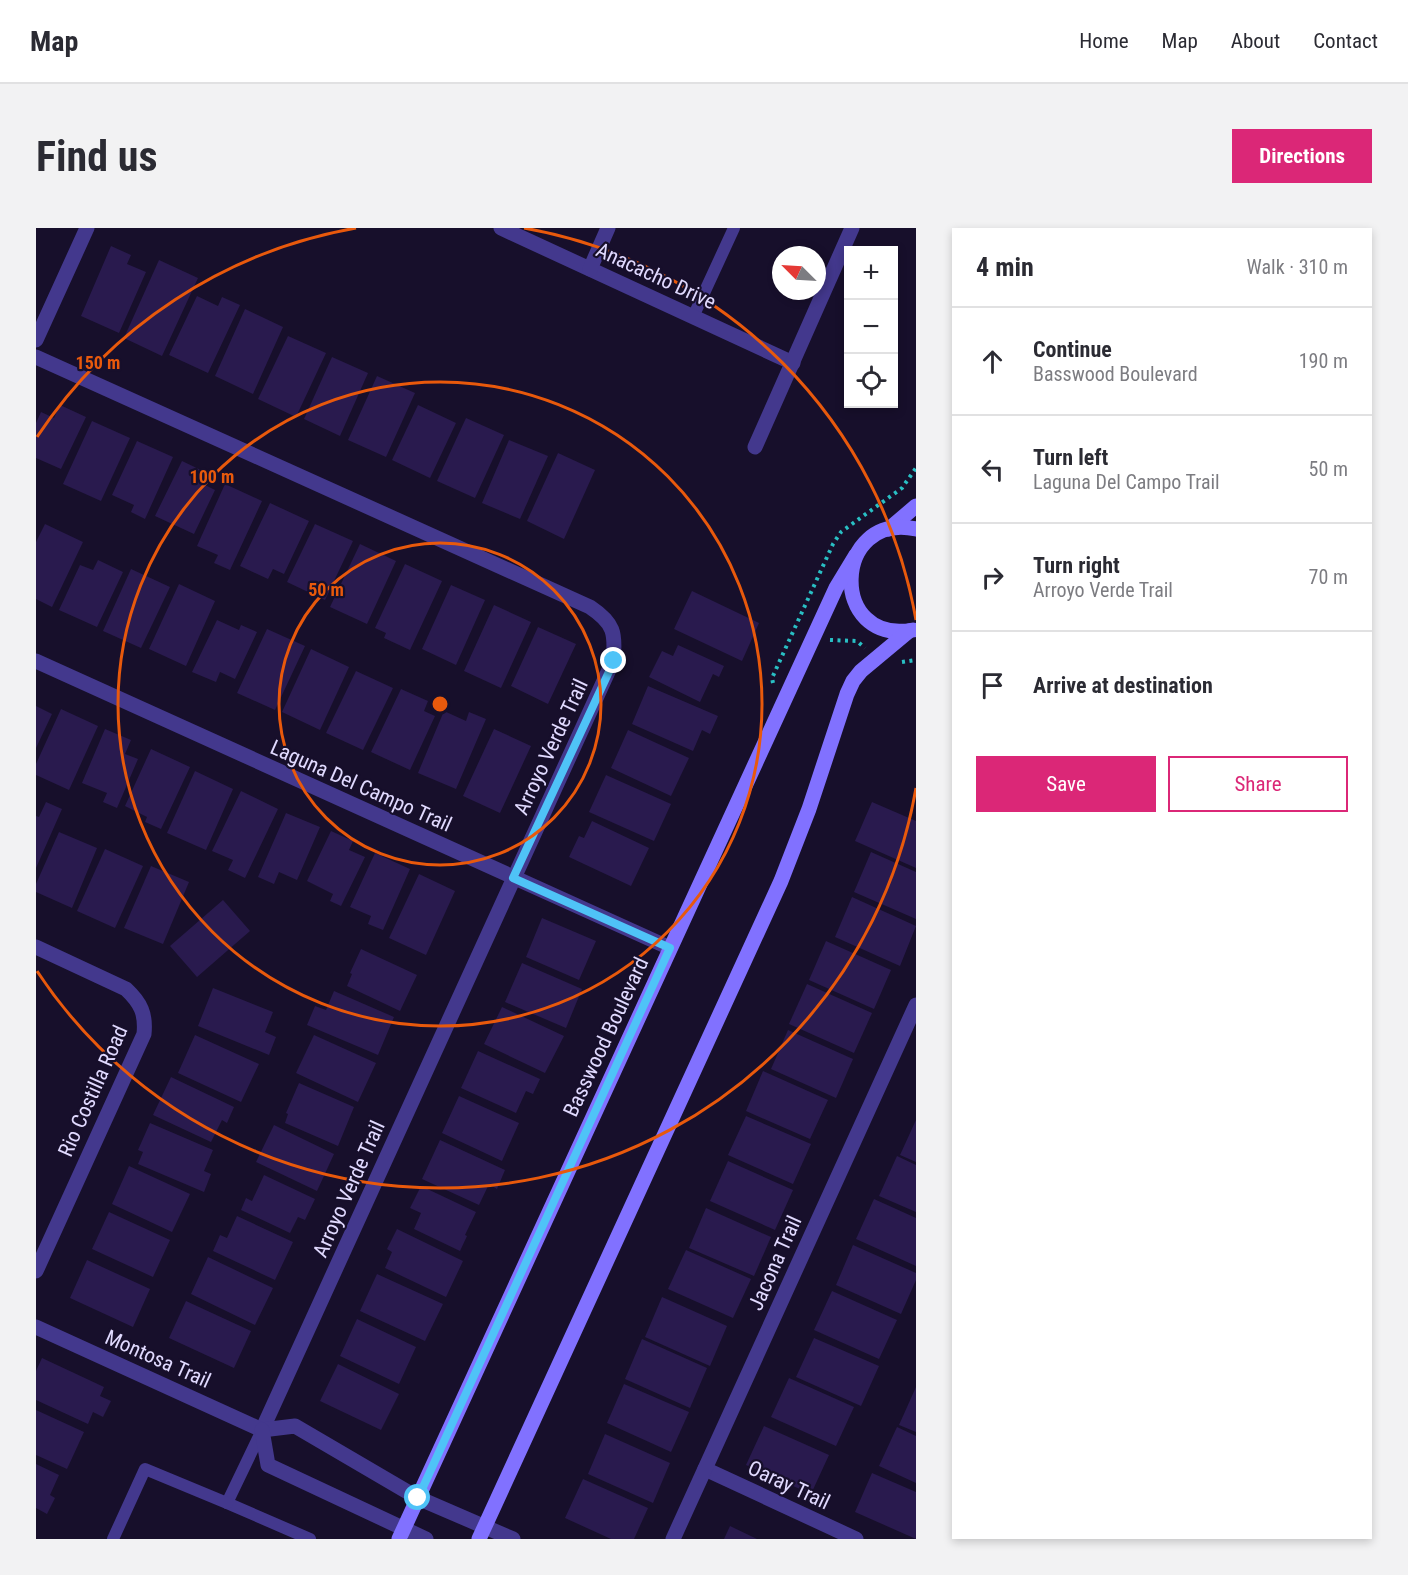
<!DOCTYPE html>
<meta charset="utf-8">
<style>
body{margin:0;font-family:"Roboto Condensed",sans-serif;background:#f2f2f3;color:#2b2b33}
.controls{position:absolute;right:18px;top:18px;display:grid;overflow:hidden;border-radius:0px;box-shadow:0 3px 9px #0003}
.controls button{width:54px;height:54px;display:grid;place-items:center;padding:0;border:0;border-bottom:2px solid #e1e1e2;background:#fff;color:#2b2b33;font:30px sans-serif}
.compass{position:absolute;left:736px;top:18px;width:54px;height:54px;border-radius:50%;background:#fff;box-shadow:0 3px 9px #0003;rotate:294deg}
.stop{position:absolute;width:18px;height:18px;margin:-14px;border:4px solid #4fc3f7;border-radius:50%;background:#fff}
.stop.end{background:#4fc3f7;border-color:#fff;box-shadow:0 2px 6px #0008}
.list{margin:0;padding:0;list-style:none}
h2{display:flex;justify-content:space-between;align-items:center;height:78px;margin:0;padding:0 24px;font-size:26px}
h2 small{font-size:20px;font-weight:400;color:#7c7c81}
.list li{display:grid;grid-template-columns:39px 1fr auto;gap:18px;align-items:center;box-sizing:border-box;height:108px;padding:0 24px;border-top:2px solid #e1e1e2}
.list b{display:block;font-size:22px;white-space:nowrap}
.list p{margin:0;font-size:20px;white-space:nowrap;color:#7c7c81}
.list em{font-size:20px;font-style:normal;color:#7c7c81}
.actions{display:flex;gap:12px;padding:18px 24px}
.actions a{flex:1;padding:14px 0;border:2px solid #db2777;border-radius:0px;text-align:center;font-size:21px;color:#db2777}
.actions .main{background:#db2777;color:#fff}
.icon{flex:none;width:33px;height:33px;fill:none;stroke:currentColor;stroke-width:2;stroke-linecap:round;stroke-linejoin:round}
.map{position:relative;flex:none;width:880px;height:1311px;overflow:hidden;border-radius:0px}
header{display:flex;align-items:center;gap:36px;box-sizing:border-box;height:84px;padding:0 30px;background:#fff;border-bottom:2px solid #e1e1e2}
header strong{font-size:28px}
nav{display:flex;gap:33px;margin-inline-start:auto;font-size:21px}
.intro{display:flex;align-items:center;justify-content:space-between;box-sizing:border-box;height:144px;padding:0 36px}
h1{margin:0;font-size:42px}
.button{padding:15px 27px;border-radius:0px;background:#db2777;color:#fff;font-size:21px;font-weight:700}
main{display:flex;gap:36px;padding:0 36px}
aside{flex:1;background:#fff;border-radius:0px;box-shadow:0 3px 9px #0003}
.map>svg:first-child{display:block}
.building{fill:#291a4e}
.lines{fill:none;stroke-linecap:round;stroke-linejoin:round}
.path{stroke:#29bfc4;stroke-width:4;stroke-dasharray:3 4.5;stroke-linecap:butt}
.service{stroke:#43388d;stroke-width:12}
.minor{stroke:#43388d;stroke-width:15}
.secondary{stroke:#8171ff;stroke-width:15}
.route{stroke:#4fc3f7;stroke-width:8}
.ring{fill:none;stroke:#e8590c;stroke-width:3}
.labels{text-anchor:middle;stroke-width:4.5;stroke-linejoin:round;paint-order:stroke}
.street-label{font-size:21px;fill:#e1daff;stroke:#170f2b}
.centre{fill:#e8590c;stroke:#170f2b;stroke-width:3}
.ring-label{font-size:18px;text-anchor:middle;font-weight:bold;fill:#e8590c;stroke:#170f2b;stroke-width:4.5;stroke-linejoin:round;paint-order:stroke}
</style>
<header>
<strong>Map</strong>
<nav><a>Home</a><a>Map</a><a>About</a><a>Contact</a></nav>
</header>
<div class="intro"><h1>Find us</h1><a class="button">Directions</a></div>
<main>
<div class="map">
<svg width="880" height="1311" viewBox="0 0 880 1311">
<rect width="100%" height="100%" fill="#170f2b"/>
<g class="building">
<path d="M75,18L95,27L91,36L110,44L83,105L45,88Z"/>
<path d="M123,32L162,50L126,128L88,110Z"/>
<path d="M161,68L182,78L186,69L204,77L172,145L133,127Z"/>
<path d="M209,81L247,99L217,166L179,148Z"/>
<path d="M252,108L290,125L260,189L222,171Z"/>
<path d="M296,129L332,145L304,208L268,191Z"/>
<path d="M341,148L379,165L350,229L312,212Z"/>
<path d="M24,177L50,189L25,241L0,230V195L5,184L18,190Z"/>
<path d="M382,177L420,195L394,250L356,232Z"/>
<path d="M430,190L468,207L439,270L401,253Z"/>
<path d="M56,193L94,210L65,273L27,256Z"/>
<path d="M473,212L512,228L484,291L446,275Z"/>
<path d="M101,213L137,229L109,291L95,284L98,277L76,267Z"/>
<path d="M522,225L559,242L528,311L491,293Z"/>
<path d="M146,233L167,243L163,254L179,262L158,306L119,288Z"/>
<path d="M189,256L226,273L194,342L178,335L182,327L161,318Z"/>
<path d="M234,275L273,293L248,346L237,341L232,351L204,338Z"/>
<path d="M9,296L47,314L16,379L0,371V314Z"/>
<path d="M279,296L317,313L289,372L251,354Z"/>
<path d="M324,316L360,333L331,396L294,379Z"/>
<path d="M62,332L87,344L61,399L23,382L44,337L57,342Z"/>
<path d="M369,336L406,353L374,422L348,410L350,405L339,400Z"/>
<path d="M95,341L134,359L105,420L67,403Z"/>
<path d="M143,356L179,373L150,438L113,421Z"/>
<path d="M415,357L449,372L420,437L386,421Z"/>
<path d="M656,363L723,395L706,433L638,401Z"/>
<path d="M458,377L495,394L465,460L428,443Z"/>
<path d="M181,392L203,402L205,397L221,404L199,451L184,444L180,454L156,444Z"/>
<path d="M502,399L540,416L512,476L475,458Z"/>
<path d="M231,401L269,418L239,482L201,465Z"/>
<path d="M642,417L688,438L683,449L677,446L664,474L613,449L626,423L637,428Z"/>
<path d="M275,421L313,439L284,502L246,484Z"/>
<path d="M320,443L357,460L327,522L290,505Z"/>
<path d="M612,458L682,488L674,506L666,502L657,523L596,496Z"/>
<path d="M365,461L392,473L388,483L399,488L374,542L335,524Z"/>
<path d="M0,478L16,486L0,520Z"/>
<path d="M25,481L62,498L33,562L0,547V536Z"/>
<path d="M408,483L430,493L433,484L450,491L420,561L382,545Z"/>
<path d="M69,501L95,512L89,526L102,531L81,580L67,574L71,565L46,555Z"/>
<path d="M458,501L495,518L464,585L427,568Z"/>
<path d="M592,502L653,530L635,568L575,540Z"/>
<path d="M115,521L154,539L125,601L109,594L111,589L89,578Z"/>
<path d="M159,543L197,561L170,622L131,605Z"/>
<path d="M570,547L635,576L618,613L553,584Z"/>
<path d="M205,563L242,581L209,650L192,642L197,632L176,623Z"/>
<path d="M10,574L26,581L0,640V588L3,589Z"/>
<path d="M836,574L880,593V640L819,613Z"/>
<path d="M250,585L284,599L261,652L243,644L238,656L222,649Z"/>
<path d="M556,593L613,620L595,658L533,629L543,608L548,610Z"/>
<path d="M295,603L317,613L313,622L329,629L305,678L294,673L297,666L271,653Z"/>
<path d="M23,604L61,620L36,680L0,664V656Z"/>
<path d="M69,621L107,638L79,700L41,683Z"/>
<path d="M835,624L880,644V691L818,664Z"/>
<path d="M339,625L374,641L347,702L332,696L335,688L314,679Z"/>
<path d="M115,638L153,654L127,716L88,700Z"/>
<path d="M383,646L419,663L390,727L353,710Z"/>
<path d="M816,669L880,698L864,738L799,709Z"/>
<path d="M187,672L214,703L161,749L134,718Z"/>
<path d="M506,690L560,713L543,752L490,729Z"/>
<path d="M790,713L855,742L838,781L773,752Z"/>
<path d="M325,721L381,747L364,783L311,758L316,746L314,745Z"/>
<path d="M486,735L546,761L530,800L469,774Z"/>
<path d="M771,756L836,785L818,825L753,796Z"/>
<path d="M177,760L237,784L229,804L240,809L233,827L162,798Z"/>
<path d="M298,763L358,789L342,827L271,797L279,778L290,782Z"/>
<path d="M466,779L528,808L509,845L448,816Z"/>
<path d="M752,802L817,831L800,870L735,841Z"/>
<path d="M159,807L223,836L205,874L142,845Z"/>
<path d="M278,807L340,835L322,874L260,845Z"/>
<path d="M442,823L504,851L497,866L490,863L480,885L425,860Z"/>
<path d="M727,843L792,872L774,911L710,883Z"/>
<path d="M135,849L198,879L191,895L186,892L175,914L117,887Z"/>
<path d="M263,855L318,879L302,918L249,895L252,886L250,885Z"/>
<path d="M423,868L483,895L466,933L406,905Z"/>
<path d="M710,888L775,916L757,956L692,927Z"/>
<path d="M880,892V934L864,927Z"/>
<path d="M114,895L177,922L168,943L175,946L168,964L102,936L107,924L102,922Z"/>
<path d="M238,897L298,926L281,963L220,934Z"/>
<path d="M404,912L469,942L461,961L453,956L443,977L386,951Z"/>
<path d="M861,928L880,937V984L843,968Z"/>
<path d="M692,933L757,962L739,1002L674,973Z"/>
<path d="M93,938L154,966L136,1004L76,976Z"/>
<path d="M228,947L279,971L269,992L262,989L254,1005L205,982L210,970L216,973Z"/>
<path d="M385,958L440,984L429,1007L431,1008L424,1023L378,1001L385,985L374,980Z"/>
<path d="M838,971L880,990V1038L820,1011Z"/>
<path d="M670,980L735,1009L718,1048L653,1020Z"/>
<path d="M73,984L134,1012L117,1049L56,1021Z"/>
<path d="M201,988L257,1014L239,1052L177,1023L184,1007L191,1010Z"/>
<path d="M361,1001L427,1033L410,1069L349,1040L356,1024L351,1021Z"/>
<path d="M817,1017L880,1045V1052L865,1086L800,1057Z"/>
<path d="M650,1022L715,1051L697,1090L632,1061Z"/>
<path d="M172,1029L237,1060L219,1097L155,1066Z"/>
<path d="M51,1032L114,1061L97,1099L34,1070Z"/>
<path d="M341,1046L407,1076L389,1113L324,1083Z"/>
<path d="M796,1063L861,1092L843,1131L778,1102Z"/>
<path d="M626,1069L691,1098L674,1138L609,1109Z"/>
<path d="M150,1073L215,1103L198,1140L133,1110Z"/>
<path d="M321,1091L380,1119L363,1156L304,1128Z"/>
<path d="M778,1110L843,1138L825,1178L760,1149Z"/>
<path d="M606,1111L671,1140L654,1180L589,1151Z"/>
<path d="M6,1130L68,1159L64,1168L75,1173L67,1189L57,1184L52,1196L0,1172V1143Z"/>
<path d="M302,1136L363,1166L345,1202L284,1173Z"/>
<path d="M753,1150L818,1179L800,1218L735,1189Z"/>
<path d="M588,1156L653,1184L635,1224L571,1195Z"/>
<path d="M880,1159V1204L863,1197Z"/>
<path d="M0,1182L48,1204L31,1241L0,1227Z"/>
<path d="M728,1198L793,1227L775,1266L710,1237Z"/>
<path d="M861,1199L880,1208V1255L843,1238Z"/>
<path d="M569,1206L634,1235L617,1275L552,1246Z"/>
<path d="M0,1236L23,1247L14,1267L19,1270L11,1286L0,1280Z"/>
<path d="M836,1245L880,1264V1311L819,1284Z"/>
<path d="M547,1251L612,1280L598,1311H575L529,1290Z"/>
<path d="M694,1298L721,1311H688Z"/>
</g>
<g class="lines">
<g class="path">
<path d="M794,412L821,413L829,420"/>
<path d="M866,434L880,432"/>
<path d="M737,455L736,450L797,316L805,304L866,260L880,240"/>
</g>
<g class="service">
<path d="M657,89L698,0"/>
<path d="M226,1202L191,1275L274,1311"/>
<path d="M77,1311L109,1241L191,1275"/>
</g>
<g class="minor">
<path d="M465,0L757,135"/>
<path d="M554,41L572,0"/>
<path d="M0,112L51,0"/>
<path d="M0,129L554,379C578,395 580,405 577,433L226,1202"/>
<path d="M719,219L816,0"/>
<path d="M0,433L634,720"/>
<path d="M0,719L90,761C105,775 110,786 108,806L0,1043"/>
<path d="M0,1099L226,1202L259,1198L382,1270L477,1311"/>
<path d="M226,1202L232,1237L390,1311"/>
<path d="M669,1241L820,1311"/>
<path d="M637,1311L880,777"/>
</g>
<g class="secondary">
<path d="M853,301L880,278"/>
<path d="M877,402C792,418 796,283 880,301"/>
<path d="M363,1311L800,360L820,327"/>
<path d="M443,1311L745,653L773,581L811,466L817,453L825,443L873,403"/>
</g>
</g>
<g class="lines">
<path class="route" d="M382,1270L634,720L477,650L578,433"/>
</g>
<g class="ring">
<circle cx="404" cy="476" r="161"/>
<circle cx="404" cy="476" r="322"/>
<path d="M880 560A483 483 0 0 1 1 743M1 209A483 483 0 0 1 320 0M488 0A483 483 0 0 1 880 392"/>
</g>
<g class="labels">
<g class="street-label">
<text transform="translate(620 48) rotate(25)" y="7">Anacacho Drive</text>
<text transform="translate(515 519) rotate(-65)" y="7">Arroyo Verde Trail</text>
<text transform="translate(325 558) rotate(24)" y="7">Laguna Del Campo Trail</text>
<text transform="translate(570 809) rotate(-65)" y="7">Basswood Boulevard</text>
<text transform="translate(57 863) rotate(-66)" y="7">Rio Costilla Road</text>
<text transform="translate(313 961) rotate(-66)" y="7">Arroyo Verde Trail</text>
<text transform="translate(739 1035) rotate(-66)" y="7">Jacona Trail</text>
<text transform="translate(122 1131) rotate(24)" y="7">Montosa Trail</text>
<text transform="translate(753 1257) rotate(25)" y="7">Oaray Trail</text>
</g>
</g>
<circle cx="404" cy="476" r="9" class="centre"/>
<g class="ring-label">
<text x="62" y="141">150 m</text>
<text x="176" y="255">100 m</text>
<text x="290" y="368">50 m</text>
</g>
</svg>
<div class="controls">
<button>+</button>
<button>−</button>
<button><svg class="icon" aria-label="locate" viewBox="0 0 24 24"><circle cx="12" cy="12" r="6"/><path d="M12 2v4M12 18v4M2 12h4M18 12h4"/></svg></button>
</div>
<svg class="compass" viewBox="-18 -18 36 36"><path d="M0-13l5 13h-10z" fill="#e53935"/><path d="M0 13l5-13h-10z" fill="#7c7c81"/></svg>
<div class="stop" style="left:382px;top:1270px"></div>
<div class="stop end" style="left:578px;top:433px"></div>
</div>
<aside>
<h2>4 min<small>Walk · 310 m</small></h2>
<ul class="list">
<li><svg class="icon" aria-label="ahead" viewBox="0 0 24 24"><path d="M12 20V5M6 11l6-6 6 6"/></svg><div><b>Continue</b><p>Basswood Boulevard</p></div><em>190 m</em></li>
<li><svg class="icon" aria-label="left" viewBox="0 0 24 24"><path d="M17 20v-9H6M10 6l-5 5 5 5"/></svg><div><b>Turn left</b><p>Laguna Del Campo Trail</p></div><em>50 m</em></li>
<li><svg class="icon" aria-label="right" viewBox="0 0 24 24"><path d="M7 20v-9h11M14 6l5 5-5 5"/></svg><div><b>Turn right</b><p>Arroyo Verde Trail</p></div><em>70 m</em></li>
<li><svg class="icon" aria-label="arrive" viewBox="0 0 24 24"><path d="M6 21V4h12l-3 4 3 4H6"/></svg><div><b>Arrive at destination</b></div></li>
</ul>
<div class="actions"><a class="main">Save</a><a>Share</a></div>
</aside>
</main>
